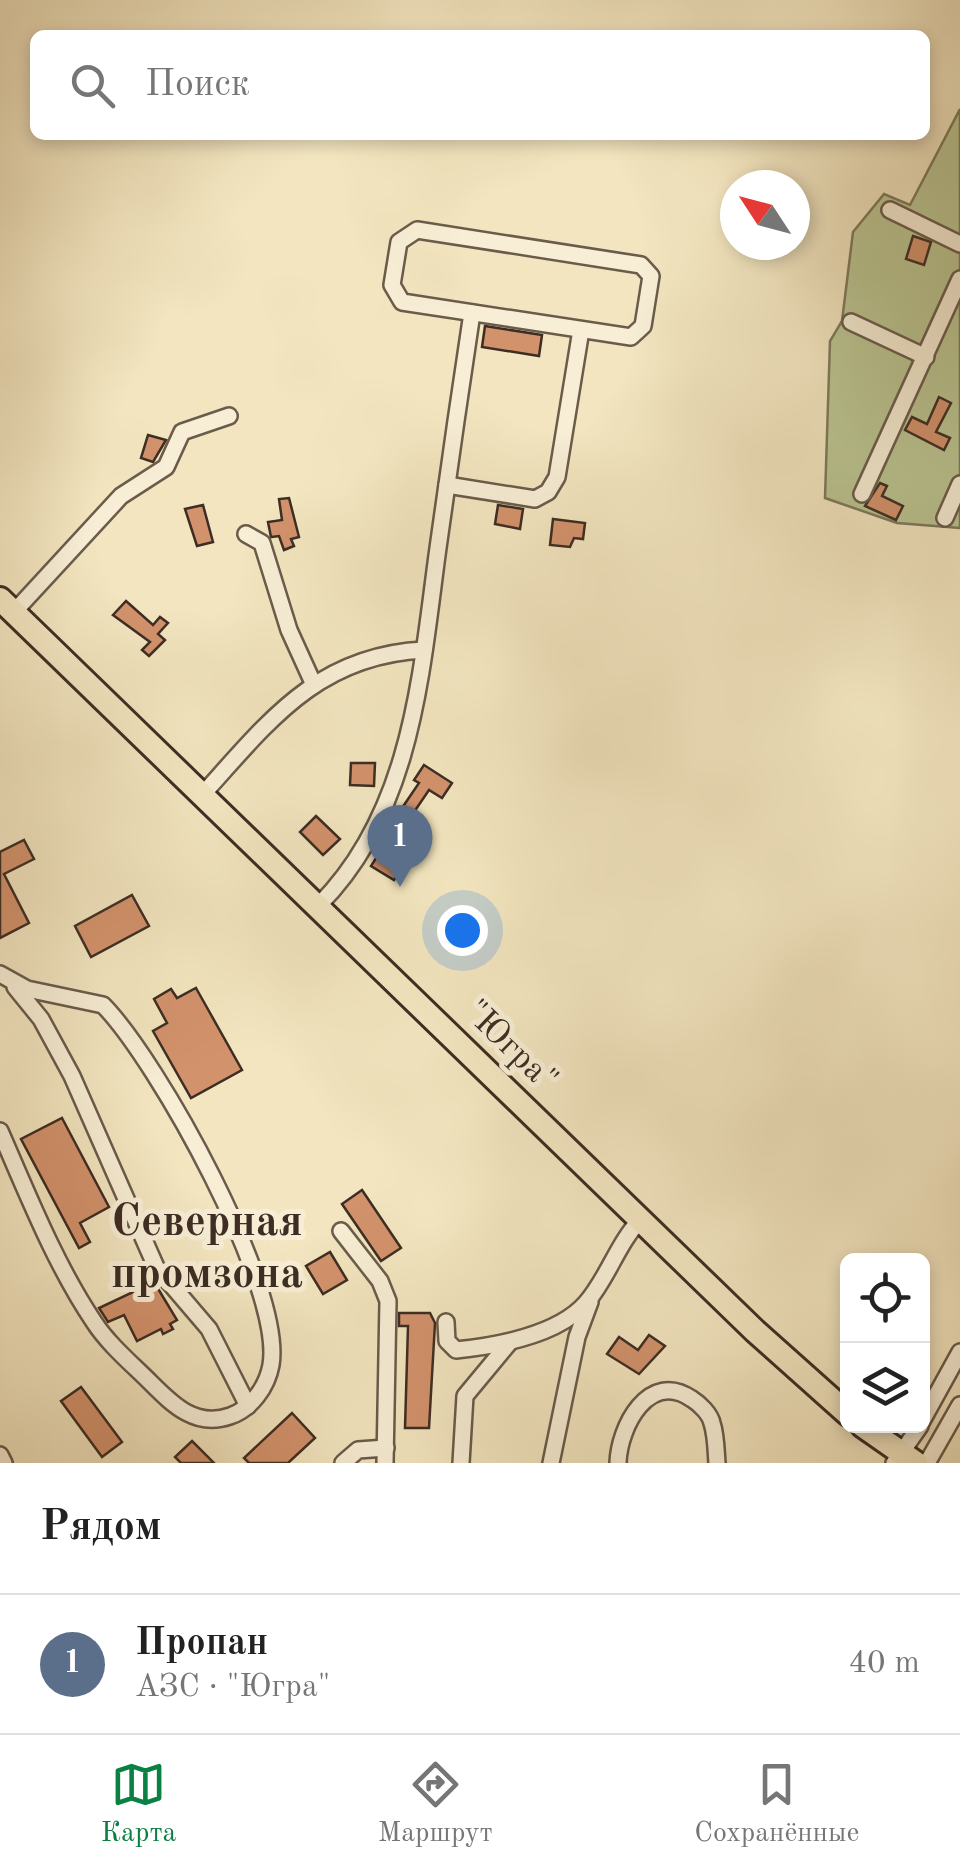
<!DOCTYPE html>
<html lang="ru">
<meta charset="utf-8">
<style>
body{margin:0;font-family:"Old Standard TT",serif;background:#f6f6f6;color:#222}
.controls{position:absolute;right:30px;bottom:30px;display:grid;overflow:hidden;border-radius:15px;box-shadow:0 5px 15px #0003}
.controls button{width:90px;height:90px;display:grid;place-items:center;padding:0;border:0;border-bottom:2px solid #e0e0e0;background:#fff;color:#222;font:50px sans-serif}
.compass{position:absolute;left:720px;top:170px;width:90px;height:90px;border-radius:50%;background:#fff;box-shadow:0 5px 15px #0003;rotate:306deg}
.you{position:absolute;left:462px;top:930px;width:35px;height:35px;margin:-25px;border:8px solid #fff;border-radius:50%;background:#1a73e8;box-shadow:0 0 0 15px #1a73e833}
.badge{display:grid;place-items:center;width:65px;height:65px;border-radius:50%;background:#0b8043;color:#fff;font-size:32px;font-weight:700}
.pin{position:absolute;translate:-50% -82px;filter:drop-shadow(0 2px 5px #0008)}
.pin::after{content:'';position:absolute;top:52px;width:35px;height:30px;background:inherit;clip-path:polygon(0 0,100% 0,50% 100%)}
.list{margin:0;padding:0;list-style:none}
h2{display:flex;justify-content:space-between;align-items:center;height:130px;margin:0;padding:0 40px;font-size:42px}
h2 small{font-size:32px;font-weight:400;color:#767676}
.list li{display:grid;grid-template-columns:65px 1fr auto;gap:30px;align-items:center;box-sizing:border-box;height:140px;padding:0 40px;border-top:2px solid #e0e0e0}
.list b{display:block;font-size:38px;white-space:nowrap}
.list p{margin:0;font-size:32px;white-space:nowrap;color:#767676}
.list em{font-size:32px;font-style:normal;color:#767676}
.icon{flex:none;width:55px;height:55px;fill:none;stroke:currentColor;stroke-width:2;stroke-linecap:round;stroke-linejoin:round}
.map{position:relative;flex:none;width:960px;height:1463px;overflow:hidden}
.search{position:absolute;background:#fff;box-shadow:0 5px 15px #0003;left:30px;right:30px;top:30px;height:110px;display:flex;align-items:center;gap:25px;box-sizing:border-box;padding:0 35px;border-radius:15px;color:#767676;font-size:38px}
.sheet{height:270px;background:#fff}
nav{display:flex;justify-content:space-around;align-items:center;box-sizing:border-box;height:140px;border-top:2px solid #e0e0e0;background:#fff;font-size:28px;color:#767676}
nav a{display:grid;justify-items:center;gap:5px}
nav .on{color:#0b8043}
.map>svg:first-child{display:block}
.green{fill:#bac592;stroke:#7c795b;stroke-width:2.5}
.building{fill:#d2926c;stroke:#3d2d24;stroke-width:2.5}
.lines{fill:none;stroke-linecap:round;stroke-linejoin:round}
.minor-casing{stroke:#6a5b4b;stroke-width:20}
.highway-casing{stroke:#3d2d24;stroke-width:28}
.minor{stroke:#f7eed5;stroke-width:15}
.highway{stroke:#f2e5bf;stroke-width:22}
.labels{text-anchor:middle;stroke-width:10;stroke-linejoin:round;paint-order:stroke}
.street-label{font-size:35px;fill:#3d2d24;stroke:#f7eed5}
.district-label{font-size:45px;font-weight:bold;fill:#3d2d24;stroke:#f7eed5}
</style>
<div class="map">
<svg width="960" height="1463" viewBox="0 0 960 1463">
<rect width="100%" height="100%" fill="#f2e5bf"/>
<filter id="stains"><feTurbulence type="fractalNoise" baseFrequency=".002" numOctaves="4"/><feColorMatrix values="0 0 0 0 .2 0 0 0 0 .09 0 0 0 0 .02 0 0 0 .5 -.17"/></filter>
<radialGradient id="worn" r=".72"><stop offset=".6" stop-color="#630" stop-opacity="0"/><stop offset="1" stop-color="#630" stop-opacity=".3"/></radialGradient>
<path class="green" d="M960,109V528L897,523L825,498L830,341L842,321L853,232L884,194L910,205Z"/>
<g class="building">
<path d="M913,236L931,242L924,265L906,259Z"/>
<path d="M485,326L542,335L539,356L482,347Z"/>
<path d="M939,397L951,403L936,432L950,438L944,450L905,430L912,417L927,424Z"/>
<path d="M148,435L166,440L153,462L141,458Z"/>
<path d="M880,483L887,486L882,496L903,506L896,520L865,506Z"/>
<path d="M289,498L299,537L291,539L294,546L284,550L279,536L271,537L268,522L282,520L279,499Z"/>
<path d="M203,505L213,542L197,546L185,509Z"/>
<path d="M498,505L523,509L520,529L495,524Z"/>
<path d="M553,519L585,523L583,539L574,538L570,547L550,545Z"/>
<path d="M126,601L153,625L160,617L168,623L158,634L165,640L149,656L142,650L150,642L113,615Z"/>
<path d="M351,763H375L374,786L350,785Z"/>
<path d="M424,765L452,783L442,798L429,790L412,815L402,808L419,783L414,780Z"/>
<path d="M316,816L340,839L323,855L300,832Z"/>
<path d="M24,840L34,859L4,874L29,923L0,938V852Z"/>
<path d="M378,855L401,870L394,880L371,866Z"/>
<path d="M132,895L149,926L91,957L75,926Z"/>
<path d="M196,988L242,1070L191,1098L153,1031L167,1023L154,999L171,989L177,998Z"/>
<path d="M62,1118L109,1207L80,1223L90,1242L79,1248L21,1139Z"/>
<path d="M362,1190L401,1248L381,1261L342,1204Z"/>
<path d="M330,1252L347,1280L323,1294L306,1266Z"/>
<path d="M154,1282L177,1320L170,1324L173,1329L163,1334L161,1329L137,1341L124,1315L108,1322L99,1308Z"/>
<path d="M399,1313H430L435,1323L429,1428H405L408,1326H399Z"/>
<path d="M649,1335L665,1346L639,1374L607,1354L619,1337L638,1350Z"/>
<path d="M81,1387L122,1442L102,1457L61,1401Z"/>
<path d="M292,1413L315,1438L288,1463H249L244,1458Z"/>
<path d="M192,1441L214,1463H181L175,1457Z"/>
</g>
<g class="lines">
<g class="minor-casing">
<g id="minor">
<path d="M890,210L960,244"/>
<path d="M417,230L641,265L651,276L643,326L631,337L402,302L392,285L399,242Z"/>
<path d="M851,322L926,357"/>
<path d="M447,485L535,499L548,492L557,477L581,330"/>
<path d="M862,494L960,279"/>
<path d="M945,518L960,484"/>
<path d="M246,534L262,543L289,630L314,685"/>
<path d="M14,612L121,496L166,467L182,432L229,416"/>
<path d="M203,794C269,721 318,655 424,650"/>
<path d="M319,905C413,811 421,672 438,548C449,470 460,391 472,313"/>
<path d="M0,974L27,989L103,1005C158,1061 284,1288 271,1365C267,1387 251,1409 230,1416C196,1428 173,1405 151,1383C132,1364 109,1345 94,1322C55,1264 28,1195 0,1131"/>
<path d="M15,987L41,1019L72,1076L156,1267L209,1329L248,1406"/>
<path d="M341,1231L380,1281L388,1301L385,1463"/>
<path d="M446,1322L447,1341L456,1350C496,1346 558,1335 586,1303C608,1278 617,1244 641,1219"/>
<path d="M922,1421L960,1352"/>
<path d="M0,1455L4,1463"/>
<path d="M343,1463L358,1450L386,1448"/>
<path d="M461,1463L465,1396L509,1343"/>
<path d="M551,1463L577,1337L590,1302"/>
<path d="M618,1463C619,1427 649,1369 692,1399C700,1404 710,1414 712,1423C716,1435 716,1450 717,1463"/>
<path d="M894,1463L920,1426"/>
<path d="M927,1463L960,1405"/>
</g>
</g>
<g class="highway-casing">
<g id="highway">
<path d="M0,599L755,1331L848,1414"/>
<path d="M863,1426L916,1463"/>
</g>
</g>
<use href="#minor" class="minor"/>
<use href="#highway" class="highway"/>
</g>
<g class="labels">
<g class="street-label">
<text transform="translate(512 1045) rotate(44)" y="12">"Югра"</text>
</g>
<g class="district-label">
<text x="207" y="1235">Северная<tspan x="207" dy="52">промзона</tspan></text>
</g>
</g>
<rect width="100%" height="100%" filter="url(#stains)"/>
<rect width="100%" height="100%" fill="url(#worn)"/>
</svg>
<div class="controls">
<button><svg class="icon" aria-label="locate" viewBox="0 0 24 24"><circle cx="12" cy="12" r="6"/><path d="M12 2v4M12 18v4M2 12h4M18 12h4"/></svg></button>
<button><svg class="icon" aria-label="layers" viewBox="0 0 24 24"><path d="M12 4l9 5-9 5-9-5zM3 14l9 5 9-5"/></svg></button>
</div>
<svg class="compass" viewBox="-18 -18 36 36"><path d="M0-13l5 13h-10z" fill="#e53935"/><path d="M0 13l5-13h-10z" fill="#767676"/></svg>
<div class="you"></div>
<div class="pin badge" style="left:400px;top:887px;background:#5c6f8a">1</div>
<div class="search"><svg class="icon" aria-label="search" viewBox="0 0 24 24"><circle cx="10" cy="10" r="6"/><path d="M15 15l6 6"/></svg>Поиск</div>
</div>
<section class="sheet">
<h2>Рядом<small></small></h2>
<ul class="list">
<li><span class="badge" style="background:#5c6f8a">1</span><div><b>Пропан</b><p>АЗС · &quot;Югра&quot;</p></div><em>40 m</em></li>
</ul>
</section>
<nav>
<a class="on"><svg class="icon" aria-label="map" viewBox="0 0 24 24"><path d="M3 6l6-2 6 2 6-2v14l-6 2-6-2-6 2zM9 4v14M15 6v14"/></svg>Карта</a>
<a><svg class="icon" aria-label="directions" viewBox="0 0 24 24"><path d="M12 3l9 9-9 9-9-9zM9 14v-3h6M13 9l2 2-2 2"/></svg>Маршрут</a>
<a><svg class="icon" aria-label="saved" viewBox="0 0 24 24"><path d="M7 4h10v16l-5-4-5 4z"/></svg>Сохранённые</a>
</nav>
